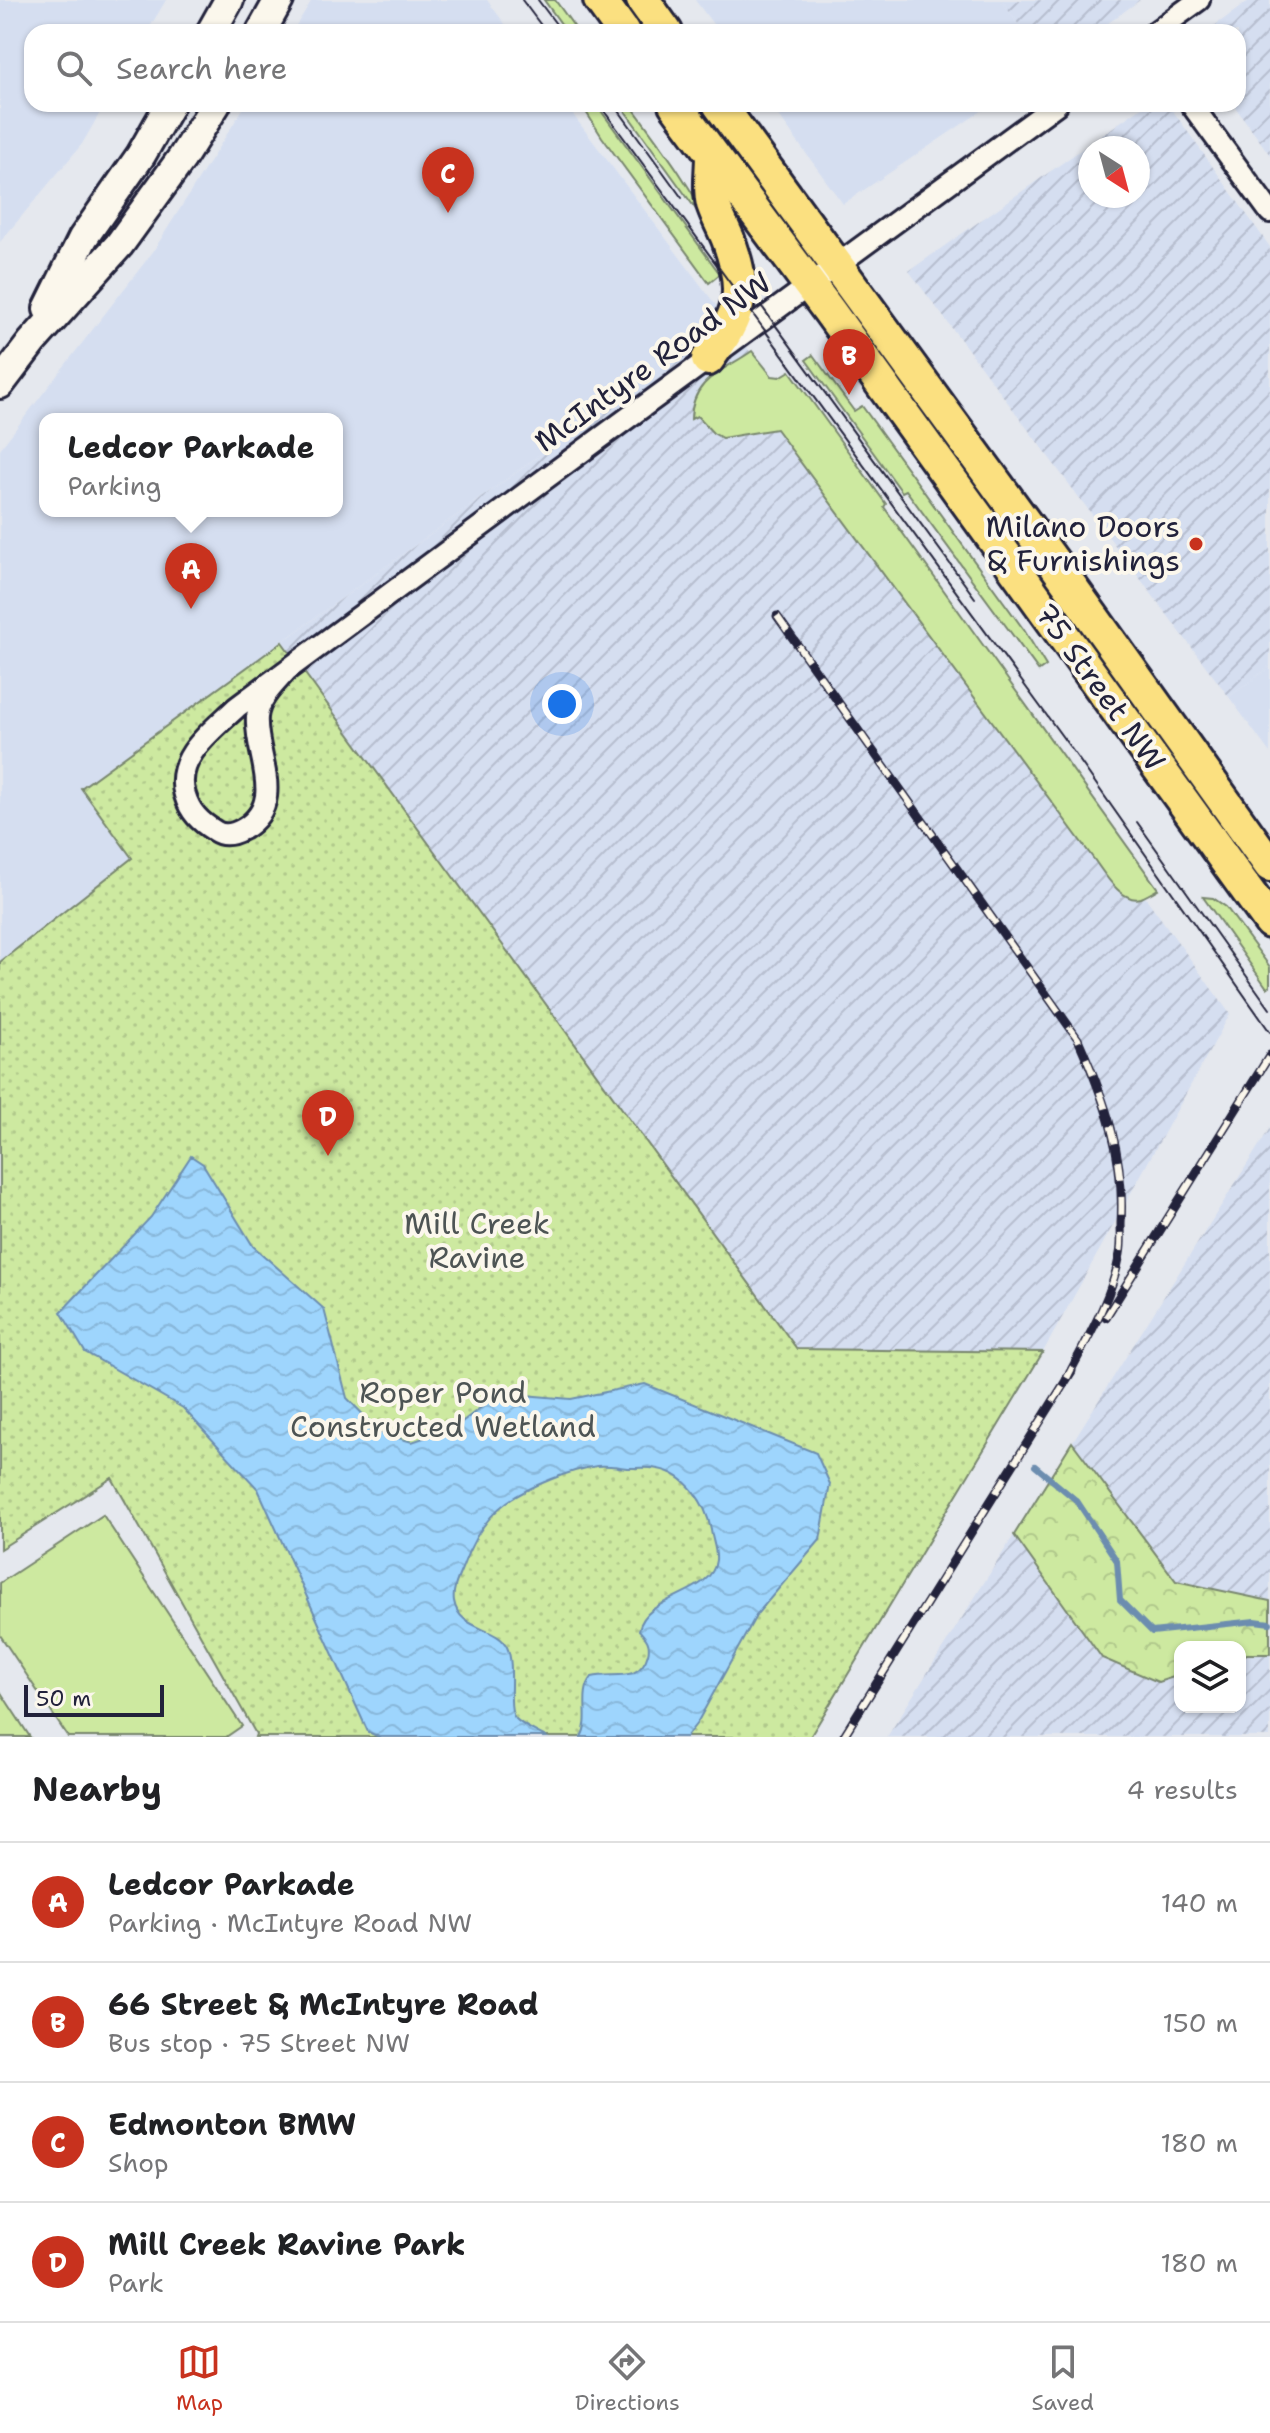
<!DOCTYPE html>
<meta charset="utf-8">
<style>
body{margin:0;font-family:"Shantell Sans",sans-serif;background:#f2f2f2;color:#202124}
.controls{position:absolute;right:24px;bottom:24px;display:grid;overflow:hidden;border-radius:16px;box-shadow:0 2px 6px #0004}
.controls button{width:72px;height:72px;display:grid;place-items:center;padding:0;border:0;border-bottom:2px solid #e0e0e0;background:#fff;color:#202124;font:40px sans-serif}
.compass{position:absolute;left:1078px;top:136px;width:72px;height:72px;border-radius:50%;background:#fff;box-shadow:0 2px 6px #0004;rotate:144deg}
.scale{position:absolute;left:24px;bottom:20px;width:140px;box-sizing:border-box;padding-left:8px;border:4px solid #22223b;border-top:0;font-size:22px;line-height:28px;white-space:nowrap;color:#22223b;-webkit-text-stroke:6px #fbf7ec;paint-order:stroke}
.you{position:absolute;left:562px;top:704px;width:28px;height:28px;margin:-20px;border:6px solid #fff;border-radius:50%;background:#1a73e8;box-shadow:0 0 0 12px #1a73e833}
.badge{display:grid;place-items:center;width:52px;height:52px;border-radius:50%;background:#c8321e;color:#fff;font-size:26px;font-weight:700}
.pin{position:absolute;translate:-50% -66px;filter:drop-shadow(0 2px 4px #0008)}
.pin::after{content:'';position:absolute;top:42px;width:28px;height:24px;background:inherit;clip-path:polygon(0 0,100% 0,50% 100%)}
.popup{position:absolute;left:39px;top:413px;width:304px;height:104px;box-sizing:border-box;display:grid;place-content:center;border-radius:16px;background:#fff;filter:drop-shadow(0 2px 6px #0005);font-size:26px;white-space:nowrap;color:#757577}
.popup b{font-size:30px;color:#202124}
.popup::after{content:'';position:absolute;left:50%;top:100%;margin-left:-16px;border:16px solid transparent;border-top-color:#fff}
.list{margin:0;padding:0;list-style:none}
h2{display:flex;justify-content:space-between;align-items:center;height:104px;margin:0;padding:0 32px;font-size:34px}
h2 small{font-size:26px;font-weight:400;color:#757577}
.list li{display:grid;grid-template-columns:52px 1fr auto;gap:24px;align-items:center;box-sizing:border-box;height:120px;padding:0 32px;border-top:2px solid #e0e0e0}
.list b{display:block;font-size:30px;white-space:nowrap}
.list p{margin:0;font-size:26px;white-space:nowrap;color:#757577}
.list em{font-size:26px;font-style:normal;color:#757577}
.icon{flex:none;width:44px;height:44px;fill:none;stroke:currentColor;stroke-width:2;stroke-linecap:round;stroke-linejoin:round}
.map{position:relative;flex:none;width:1270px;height:1737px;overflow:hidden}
.search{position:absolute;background:#fff;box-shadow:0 2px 6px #0004;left:24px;right:24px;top:24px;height:88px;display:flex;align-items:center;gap:20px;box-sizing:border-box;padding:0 28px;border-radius:24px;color:#757577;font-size:30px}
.sheet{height:584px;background:#fff}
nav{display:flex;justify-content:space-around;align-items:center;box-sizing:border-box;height:112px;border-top:2px solid #e0e0e0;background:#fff;font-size:22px;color:#757577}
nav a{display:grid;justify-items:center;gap:4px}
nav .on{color:#c8321e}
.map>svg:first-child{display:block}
.built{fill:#d5def0;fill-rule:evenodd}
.industrial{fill:url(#industrial-furrows);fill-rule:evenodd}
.grass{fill:#cde9a0;stroke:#78866e;stroke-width:2}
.forest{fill:url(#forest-crowns);stroke:#78866e;stroke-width:2}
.park{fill:url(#park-dots);stroke:#78866e;stroke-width:2}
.water{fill:url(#water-waves);stroke:#6c8daf;stroke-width:2}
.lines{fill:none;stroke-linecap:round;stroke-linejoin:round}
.stream{stroke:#6c8daf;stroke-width:6}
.minor-casing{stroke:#22223b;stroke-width:26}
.secondary-casing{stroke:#22223b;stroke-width:34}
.primary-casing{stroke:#22223b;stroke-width:38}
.minor{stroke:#fbf7ec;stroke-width:20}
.secondary{stroke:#fbf7ec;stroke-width:28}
.primary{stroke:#fbe080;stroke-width:32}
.tram{stroke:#22223b;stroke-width:2}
.rail-casing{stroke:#22223b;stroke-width:9}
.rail{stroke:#fbf7ec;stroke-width:6;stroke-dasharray:18;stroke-linecap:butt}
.poi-dot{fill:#c8321e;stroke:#fbf7ec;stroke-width:3}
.labels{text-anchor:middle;stroke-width:8;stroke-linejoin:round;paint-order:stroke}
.street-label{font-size:30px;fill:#22223b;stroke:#fbf7ec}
.poi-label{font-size:30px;fill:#22223b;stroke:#fbf7ec;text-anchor:end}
.park-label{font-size:30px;fill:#4d5454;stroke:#fbf7ec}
</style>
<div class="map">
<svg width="1270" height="1737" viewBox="0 0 1270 1737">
<defs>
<pattern id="industrial-furrows" width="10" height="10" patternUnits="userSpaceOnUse" patternTransform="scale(2)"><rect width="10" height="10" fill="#d5def0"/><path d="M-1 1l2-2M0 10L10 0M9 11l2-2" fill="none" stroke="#b7becf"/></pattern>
<pattern id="forest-crowns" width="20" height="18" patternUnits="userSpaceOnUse" patternTransform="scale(2)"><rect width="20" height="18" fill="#cde9a0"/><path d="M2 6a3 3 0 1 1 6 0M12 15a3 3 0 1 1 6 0" fill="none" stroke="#b0c88b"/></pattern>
<pattern id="park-dots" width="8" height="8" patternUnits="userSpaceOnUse" patternTransform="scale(2)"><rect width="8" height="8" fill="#cde9a0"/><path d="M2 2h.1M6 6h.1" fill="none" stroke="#b0c88b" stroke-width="1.8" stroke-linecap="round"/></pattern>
<pattern id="water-waves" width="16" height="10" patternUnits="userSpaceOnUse" patternTransform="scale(2)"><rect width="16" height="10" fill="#9ed5fd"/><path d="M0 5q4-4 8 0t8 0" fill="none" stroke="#88b7da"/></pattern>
</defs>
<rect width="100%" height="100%" fill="#e5e8ee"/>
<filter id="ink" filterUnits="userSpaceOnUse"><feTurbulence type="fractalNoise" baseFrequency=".0125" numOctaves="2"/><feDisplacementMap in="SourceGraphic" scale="16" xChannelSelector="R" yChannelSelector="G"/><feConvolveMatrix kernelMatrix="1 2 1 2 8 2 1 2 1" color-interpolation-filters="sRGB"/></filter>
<g filter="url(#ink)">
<g class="built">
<path d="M0,0H166L147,32H32V104H105L82,144L0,242Z"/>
<path d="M312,0H487L511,32H292Z"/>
<path d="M695,0H1001L1024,32H719Z"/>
<path d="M246,104H565L727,320L81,787L133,858L0,962V449L152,253ZM45,419H337V511H45Z"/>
<path d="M770,104H992L843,204Z"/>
<path d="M1270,667V753L1229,697Z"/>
</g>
<g class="industrial">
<path d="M1001,0H1140L1096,32H1024Z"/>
<path d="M1250,0H1270V155L1233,104H1238V32H1206Z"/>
<path d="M1146,104H1168L1270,247V667L1229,697L909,271ZM1138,148V196H1090V148Z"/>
<path d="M727,320L1230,1014L1043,1352L797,1349L282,642Z"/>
<path d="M1270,1128V1737H887L1014,1535ZM1180,1647H1240V1707H1180Z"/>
</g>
<g class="grass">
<path d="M544,0H555L578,32H567Z"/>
<path d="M581,104H596L720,274L709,283L602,137Z"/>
<path d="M620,104H630C661,146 692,186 713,233Z"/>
<path d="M752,351L772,376L780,377L790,371L886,504L884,507L1158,889C1153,892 1146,896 1141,898C1121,904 1103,871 1093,858L776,429L722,438L713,433L697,416L691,419C692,378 724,371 752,351Z"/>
<path d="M813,355L854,411L862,406L1024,630L1046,666L1039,671L906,490L902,492L806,360Z"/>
<path d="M1001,522L1270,891V906Z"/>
<path d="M1203,897L1213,898L1226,907L1270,967V986L1267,988Z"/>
<path d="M103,1515L242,1726L226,1737H68L0,1635V1583Z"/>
<path d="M0,1691L30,1737H0Z"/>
</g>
<path class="forest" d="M1072,1442L1176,1581L1270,1601V1654H1247L1240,1657V1647H1180V1675L1158,1682L1102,1658L1014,1535Z"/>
<path class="park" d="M282,642L797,1349L1043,1352L810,1737H255L256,1734L112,1478L0,1549V962L132,858L81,788Z"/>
<path class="water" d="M191,1156L203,1164L253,1246L324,1309L347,1398L381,1433L412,1442L455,1427L500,1393L571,1399L645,1384L816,1453L830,1484L820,1540L757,1614L697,1723L686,1737H581C592,1719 578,1695 592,1677C616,1672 640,1683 648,1654C651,1643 646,1638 639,1630C646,1594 713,1596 716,1560C717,1550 712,1539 711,1530C706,1504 687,1474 658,1469C649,1467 638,1468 628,1468C618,1467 607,1465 597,1466C570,1470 530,1486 507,1502C485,1518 472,1541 463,1566C459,1576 452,1589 454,1601C459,1631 497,1626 507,1647C516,1666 506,1707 515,1718C522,1726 537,1732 546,1737H379L368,1732L258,1489L183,1408L85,1352L61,1312L151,1217Z"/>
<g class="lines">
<path class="stream" d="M1035,1466L1077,1501L1117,1561L1120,1600L1152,1632L1255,1621L1270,1623"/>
<g class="minor-casing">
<g id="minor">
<path d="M1155,32L1199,0"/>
<path d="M1191,104L1270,212"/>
<path d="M286,671C274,685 259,698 257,717C254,755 288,802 243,829C234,834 224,837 215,831C200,822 190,812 185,795C173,758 213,730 237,707L599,439L1057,104"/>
</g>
</g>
<g class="secondary-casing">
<g id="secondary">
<path d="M211,32L229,0"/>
<path d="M261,32L279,0"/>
<path d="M48,309L83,238L141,155L170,104"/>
<path d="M0,384L32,342L119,245L182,158L216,104"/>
</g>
</g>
<g class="primary-casing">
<g id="primary">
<path d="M600,0L623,32"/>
<path d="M643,0L666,32"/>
<path d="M675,104L829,311L1270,922"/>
<path d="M719,104L1054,563L1270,865"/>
<path d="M708,359C741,313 748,293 728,239C723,227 717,216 713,204C709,190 712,170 712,155"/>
</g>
</g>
<use href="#minor" class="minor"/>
<use href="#secondary" class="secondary"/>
<use href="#primary" class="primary"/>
<g class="tram">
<path d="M522,0L546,32"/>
<path d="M538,0L562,32"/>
<path d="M599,104L1075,754L1270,1032"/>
<path d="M614,104L682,198"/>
<path d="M746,285L975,598"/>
<path d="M1137,822L1270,1009"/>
</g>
<g class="rail-casing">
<g id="rail">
<path d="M777,616L1078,1039C1105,1100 1125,1155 1121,1223C1121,1233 1122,1244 1120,1254C1112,1298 1087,1339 1067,1378"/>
<path d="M1106,1317L1270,1055"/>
<path d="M843,1737L1072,1371"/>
</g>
</g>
<use href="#rail" class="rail"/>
</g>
</g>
<circle class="poi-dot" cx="1196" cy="544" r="8"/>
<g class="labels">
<g class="street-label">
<text transform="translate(653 362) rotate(-36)" y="10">McIntyre Road NW</text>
<text transform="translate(1100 687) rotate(54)" y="10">75 Street NW</text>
</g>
<g class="poi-label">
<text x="1180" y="537">Milano Doors<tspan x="1180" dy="34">&amp; Furnishings</tspan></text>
</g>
<g class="park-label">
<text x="477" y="1234">Mill Creek<tspan x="477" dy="34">Ravine</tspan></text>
<text x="443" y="1403">Roper Pond<tspan x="443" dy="34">Constructed Wetland</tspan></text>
</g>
</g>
</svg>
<div class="controls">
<button><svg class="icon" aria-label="layers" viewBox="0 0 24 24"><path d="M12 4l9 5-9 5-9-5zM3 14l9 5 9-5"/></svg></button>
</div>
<svg class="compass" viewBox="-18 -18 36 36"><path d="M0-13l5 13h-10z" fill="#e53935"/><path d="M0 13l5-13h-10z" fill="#757577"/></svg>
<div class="scale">50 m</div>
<div class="you"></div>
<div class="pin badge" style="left:191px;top:609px">A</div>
<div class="popup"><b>Ledcor Parkade</b>Parking</div>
<div class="pin badge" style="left:849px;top:395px">B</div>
<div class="pin badge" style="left:448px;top:213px">C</div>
<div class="pin badge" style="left:328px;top:1156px">D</div>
<div class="search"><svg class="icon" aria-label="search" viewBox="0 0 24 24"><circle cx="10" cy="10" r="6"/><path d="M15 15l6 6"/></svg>Search here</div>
</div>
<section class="sheet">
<h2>Nearby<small>4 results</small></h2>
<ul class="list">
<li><span class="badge">A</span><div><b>Ledcor Parkade</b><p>Parking · McIntyre Road NW</p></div><em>140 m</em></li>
<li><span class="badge">B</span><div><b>66 Street &amp; McIntyre Road</b><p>Bus stop · 75 Street NW</p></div><em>150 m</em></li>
<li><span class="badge">C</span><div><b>Edmonton BMW</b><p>Shop</p></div><em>180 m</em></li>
<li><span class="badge">D</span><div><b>Mill Creek Ravine Park</b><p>Park</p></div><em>180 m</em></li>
</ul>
</section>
<nav>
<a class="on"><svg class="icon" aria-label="map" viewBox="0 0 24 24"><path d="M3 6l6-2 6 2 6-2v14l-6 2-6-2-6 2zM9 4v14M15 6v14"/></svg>Map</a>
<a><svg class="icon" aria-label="directions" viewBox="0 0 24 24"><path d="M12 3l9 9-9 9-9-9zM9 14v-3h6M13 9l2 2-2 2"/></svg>Directions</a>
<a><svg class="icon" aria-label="saved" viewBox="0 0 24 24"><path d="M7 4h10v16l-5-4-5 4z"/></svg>Saved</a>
</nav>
